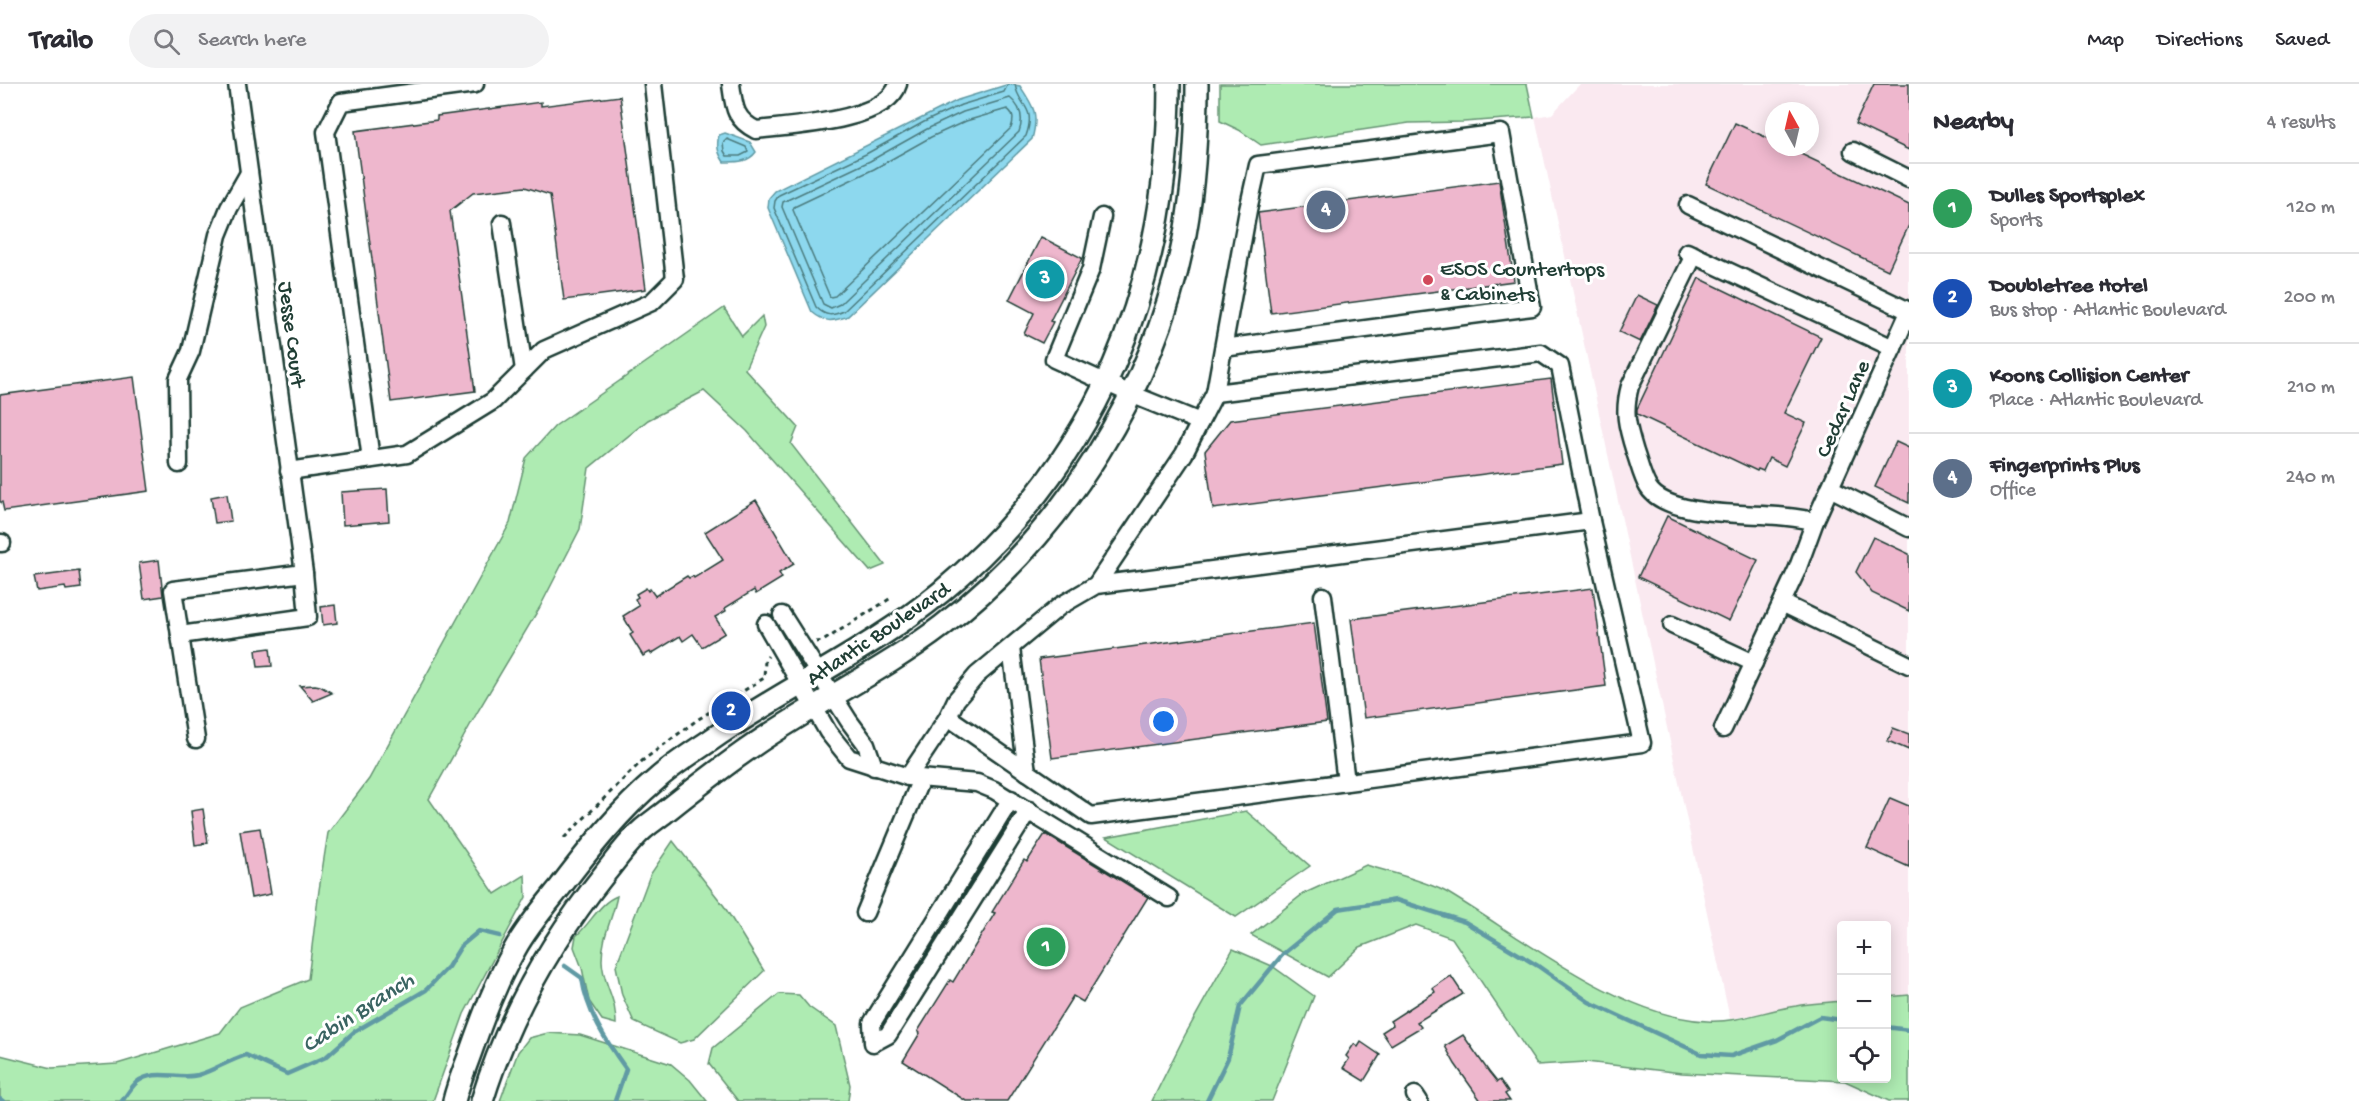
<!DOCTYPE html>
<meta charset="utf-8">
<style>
body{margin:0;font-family:"Gochi Hand",sans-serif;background:#f2f2f3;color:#2b2b33}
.controls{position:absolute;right:18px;bottom:18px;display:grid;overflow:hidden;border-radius:6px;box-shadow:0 3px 15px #0003}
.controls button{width:54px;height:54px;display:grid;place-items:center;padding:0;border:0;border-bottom:2px solid #e1e1e2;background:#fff;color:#2b2b33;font:30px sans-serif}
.compass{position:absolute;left:1765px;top:18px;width:54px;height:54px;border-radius:50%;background:#fff;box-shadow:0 3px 15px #0003;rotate:352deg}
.you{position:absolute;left:1164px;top:638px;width:21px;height:21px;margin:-15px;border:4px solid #fff;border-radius:50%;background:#1a73e8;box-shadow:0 0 0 9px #1a73e833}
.badge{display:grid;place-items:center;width:39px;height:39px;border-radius:50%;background:#0b8043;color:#fff;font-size:20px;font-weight:700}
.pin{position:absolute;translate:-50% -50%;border:3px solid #fff;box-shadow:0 2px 6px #0006}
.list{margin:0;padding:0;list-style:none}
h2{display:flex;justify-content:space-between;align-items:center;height:78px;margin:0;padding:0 24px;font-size:26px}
h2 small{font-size:20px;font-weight:400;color:#7c7c81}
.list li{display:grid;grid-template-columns:39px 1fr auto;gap:18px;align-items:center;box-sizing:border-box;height:90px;padding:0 24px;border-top:2px solid #e1e1e2}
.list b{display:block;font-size:22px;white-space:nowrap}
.list p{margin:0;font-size:20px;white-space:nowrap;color:#7c7c81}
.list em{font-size:20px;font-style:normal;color:#7c7c81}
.icon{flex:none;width:33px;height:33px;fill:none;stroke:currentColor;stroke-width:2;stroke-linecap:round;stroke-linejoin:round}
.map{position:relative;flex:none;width:1909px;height:1017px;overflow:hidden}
header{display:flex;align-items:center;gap:36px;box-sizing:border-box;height:84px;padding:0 30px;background:#fff;border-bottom:2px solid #e1e1e2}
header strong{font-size:28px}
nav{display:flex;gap:33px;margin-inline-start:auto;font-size:21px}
.search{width:420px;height:54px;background:#f2f2f3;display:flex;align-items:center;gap:15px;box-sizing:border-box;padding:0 21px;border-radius:33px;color:#7c7c81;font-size:22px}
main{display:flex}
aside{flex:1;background:#fff}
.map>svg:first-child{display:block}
.built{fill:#fae9f0;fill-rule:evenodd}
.green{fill:#aeebb2;stroke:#669473;stroke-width:1.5}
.water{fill:#8dd8ee;stroke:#619aa4;stroke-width:1.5}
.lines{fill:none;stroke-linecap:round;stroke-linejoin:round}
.shore{stroke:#4b7b7e;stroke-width:1.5}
.stream{stroke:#619aa4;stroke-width:4.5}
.building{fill:#eeb7cd;stroke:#1f3d34;stroke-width:1.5}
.minor-casing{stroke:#1f3d34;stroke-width:21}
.major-casing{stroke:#1f3d34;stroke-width:26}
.path{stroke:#1f3d34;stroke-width:3;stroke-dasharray:4.5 4.5;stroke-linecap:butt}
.minor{stroke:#fff;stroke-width:16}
.major{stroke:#fff;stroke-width:21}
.poi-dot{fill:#d1495b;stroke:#fff;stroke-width:2}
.labels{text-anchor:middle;stroke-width:6;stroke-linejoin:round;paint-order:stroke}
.poi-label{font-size:22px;fill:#1f3d34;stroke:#fff;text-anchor:start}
.street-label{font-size:22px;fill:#1f3d34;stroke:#fff}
.water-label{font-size:24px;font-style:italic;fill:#3a6462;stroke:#fff}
</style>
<header>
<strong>Trailo</strong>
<div class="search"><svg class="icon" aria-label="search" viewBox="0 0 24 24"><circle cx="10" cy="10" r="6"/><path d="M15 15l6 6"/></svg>Search here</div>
<nav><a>Map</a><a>Directions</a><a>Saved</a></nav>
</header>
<main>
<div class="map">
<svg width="1909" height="1017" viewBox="0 0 1909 1017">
<rect width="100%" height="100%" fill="#fff"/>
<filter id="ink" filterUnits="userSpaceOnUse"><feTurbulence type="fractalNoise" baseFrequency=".0167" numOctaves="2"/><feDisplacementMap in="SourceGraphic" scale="12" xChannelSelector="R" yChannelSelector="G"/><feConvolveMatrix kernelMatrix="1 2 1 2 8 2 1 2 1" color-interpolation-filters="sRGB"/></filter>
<g filter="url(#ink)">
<path class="built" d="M1580,0H1909V911L1887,913L1886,842H1842L1841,917L1796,922L1730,935L1535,33L1552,30ZM1774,27H1810V63H1774Z"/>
<g class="green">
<path d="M1220,0H1527L1534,33L1463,38L1409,39L1261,61L1239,46L1220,37Z"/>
<path d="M724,224L742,252L762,232L764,243L745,285L798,343L791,360L885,481L870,487L747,347L704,307L648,336L589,384L580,445L540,523L478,627L429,715L495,810L525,791L526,813L464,930L433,1017H0V971L52,984L117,980L220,949L240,923L308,895L319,806L328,749L369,695L510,439L526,374L555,342Z"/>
<path d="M1246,727L1310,782L1236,833L1106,753Z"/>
<path d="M673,757L724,822L764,887L694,955L680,959L634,938L622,911L616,882L650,791Z"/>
<path d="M1366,781C1389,788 1429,798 1448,809C1520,852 1622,934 1707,937C1737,939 1767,926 1796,922C1811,919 1826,919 1841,917L1842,994H1886L1887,913L1909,911V1017H1889L1845,997L1682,989L1586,978L1537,981L1452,854L1416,841L1360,863L1328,893L1251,851L1303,810Z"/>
<path d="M617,812C613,834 602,852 602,876C602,893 610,905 614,921C615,927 616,934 616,940L602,936L589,917L582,884L574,863L576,852C591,839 599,819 617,812Z"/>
<path d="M1233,865L1272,882L1314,912L1272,1017H1152L1185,951Z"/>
<path d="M779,910L799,911L809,923L836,942L850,1001L848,1017H738L709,980L713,964Z"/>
<path d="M548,949L580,951L671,980L690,996L707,1017H500L518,968L529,954Z"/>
</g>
<g class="water">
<path d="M1009,0L1020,2C1034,23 1039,30 1032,55L848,232C832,238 825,239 812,228L768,124L769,114L775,107L958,16Z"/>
<path d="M725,49L750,58L756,68C748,79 736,78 724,78C718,69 716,62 719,51Z"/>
</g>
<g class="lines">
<g class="shore">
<path d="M1008,0L1004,8L961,21L924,38L866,70L779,111L775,117L774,124L816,223C826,233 832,232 844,227L1026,52C1037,21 1018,23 1015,0"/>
<path d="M1010,14C1021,23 1024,34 1019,48L840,220L831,224L823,220L782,123L783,118L870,77L927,45L963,28Z"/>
<path d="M1007,25C1014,29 1014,37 1011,44L835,212L830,213L793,126L794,123L874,85L931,53L966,37Z"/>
<path d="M727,55L746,63L748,68L740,72H727L724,67L723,59Z"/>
</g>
<g class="stream">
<path d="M565,882L582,894C587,929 606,957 626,985L615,1017"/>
<path d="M1886,943L1909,946"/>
<path d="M0,1015L3,1017"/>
<path d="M122,1017C127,1011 131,1003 137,998C155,984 178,996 198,991C215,986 229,976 246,971L287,990L326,973L354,948L426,906L448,883L461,862L479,847L500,852"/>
<path d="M1207,1017L1228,974L1240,922L1283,870L1338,825L1396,816L1465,838L1538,882L1589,918L1701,970L1731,972L1777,956L1820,933L1842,936"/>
</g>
</g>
<g class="building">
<path d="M1874,0H1909V66L1855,40Z"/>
<path d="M620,12L646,205L564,216L550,111L525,103L473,109L450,127L475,307L391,318L355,47L437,36V32L541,18V22Z"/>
<path d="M1735,39L1774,57V63H1786L1909,121V141L1888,186L1706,100Z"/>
<path d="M1499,97L1514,197L1271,229L1258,129Z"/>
<path d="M1041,153L1082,174L1050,237L1053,238L1042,259L1024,250L1034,229L1009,216Z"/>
<path d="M1699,194L1821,253L1784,329L1806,339L1785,382L1769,374L1763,387L1758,385L1757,387L1637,330V325Z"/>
<path d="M1637,211L1658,221L1640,258L1619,248Z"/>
<path d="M134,293L149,407L4,427L2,418H0V311Z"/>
<path d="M1551,295L1562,380L1213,425L1205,367L1230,336Z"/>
<path d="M1896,358L1909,364V419L1875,403Z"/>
<path d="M387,405L389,437L343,441L341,408Z"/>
<path d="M227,410L231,437L215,439L211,413Z"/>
<path d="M756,416L794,480L779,489L782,494L756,510L754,506L725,524L726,527L715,533L725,549L702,563L693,550L683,557L680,552L651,570L650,568L643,572L630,551L633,549L623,532L639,522L635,515L638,513L636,510L646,504L648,507L650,505L655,512L687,492L689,494L693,492L694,494L723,476L705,448Z"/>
<path d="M1667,432L1758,476L1729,537L1638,493Z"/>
<path d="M1873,453L1909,470V527L1872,509L1856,488Z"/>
<path d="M159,476L163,512L144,515L139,479Z"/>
<path d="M79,487L81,504L66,506L65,503L37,507L34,493Z"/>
<path d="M1593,504L1606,602L1364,634L1351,535Z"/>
<path d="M335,521L337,539L323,541L321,523Z"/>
<path d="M1314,539L1327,638L1052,674L1039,575Z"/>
<path d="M270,564L272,582L258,583L256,566Z"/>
<path d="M315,601L320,602L332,609L313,617L300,602Z"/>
<path d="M1893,644L1909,650V666L1888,657Z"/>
<path d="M1890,714L1909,722V783L1867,764Z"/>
<path d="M203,725L208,759L195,761L191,727Z"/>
<path d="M260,744L271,810L251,814L240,747Z"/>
<path d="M1045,750L1148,813L1083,918L1073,912L1007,1017H966L903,977L920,949L918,947L950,896L953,898L995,829L992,828L1024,776L1027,778Z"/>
<path d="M1451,892L1463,910L1417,938L1421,943L1391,961L1382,948L1393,941L1390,937L1435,908L1433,904Z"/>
<path d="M1463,951L1489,988L1497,998L1500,996L1508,1008L1505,1010L1510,1017H1481L1455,980L1445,962Z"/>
<path d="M1361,958L1380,971L1364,997L1343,984L1349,975L1346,972L1354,960L1358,963Z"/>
</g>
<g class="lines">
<g class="minor-casing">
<g id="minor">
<path d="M731,0C734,22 734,35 756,46C789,42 887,38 898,0"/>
<path d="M1853,67L1909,95"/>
<path d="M1688,121L1909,227"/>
<path d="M502,139L524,286"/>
<path d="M1687,168L1893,264"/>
<path d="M1694,171L1630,302C1623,328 1627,342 1635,368C1639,379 1642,393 1648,403C1666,433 1747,429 1778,432C1790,433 1803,435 1815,437"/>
<path d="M1215,309L1248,126L1258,81L1501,49L1532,223L1223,264"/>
<path d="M1200,338L1215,309L1541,269L1560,282L1591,437"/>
<path d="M371,375L326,48L341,18L475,0"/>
<path d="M179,380L178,295L191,267L218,151L229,124L249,89"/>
<path d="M289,387L407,370L493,317L544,266L652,218L675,195L653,0"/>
<path d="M1830,404L1909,444"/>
<path d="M0,459H2"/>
<path d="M1096,501L1060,522L977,591L956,616L948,633L1091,732L1642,659L1591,437L1096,501L1184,370L1200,338L1131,310L1054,275L1091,185L1102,133"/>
<path d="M1323,512L1346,698"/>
<path d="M1782,519L1909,581"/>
<path d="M782,531L849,637L866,660L874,683"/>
<path d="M766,540L828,648L849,674L908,693L977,699L994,706L1169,814"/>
<path d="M1672,541L1754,579"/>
<path d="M180,551L308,533L304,489L237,0"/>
<path d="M1011,564L1027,688"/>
<path d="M1723,645L1797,486L1815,437L1909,228"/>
<path d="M196,655L173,506L304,489"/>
<path d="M908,693L948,633"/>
<path d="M1011,715L872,939L873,959L888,951L1029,726"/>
<path d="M865,829L921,695"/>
<path d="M1415,1011L1419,1017"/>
</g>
</g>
<g class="major-casing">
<g id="major">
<path d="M454,1017C458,1000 465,984 471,967C483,933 496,898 515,865C527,843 545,822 561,802C590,764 620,726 657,695C676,678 700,664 721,649C793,601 874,563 941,508C1098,378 1169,201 1169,0"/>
<path d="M482,1017C508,932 551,857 606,788C615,777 624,764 635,753C643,743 655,736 665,728C694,705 723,682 754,661C815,619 883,587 942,542C1065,448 1156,303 1185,150C1194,100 1197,50 1197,0"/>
</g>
</g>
<g class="path">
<path d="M816,558L823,557L891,514"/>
<path d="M564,754L642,677L697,636L764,594L765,576L768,572"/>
</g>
<use href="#minor" class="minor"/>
<use href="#major" class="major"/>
</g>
</g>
<circle class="poi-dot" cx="1428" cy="196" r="6"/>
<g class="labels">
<g class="poi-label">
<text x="1440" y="191">ESOS Countertops<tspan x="1440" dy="25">&amp; Cabinets</tspan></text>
</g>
<g class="street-label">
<text transform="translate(294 250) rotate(83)" y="8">Jesse Court</text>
<text transform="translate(1841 324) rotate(-66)" y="8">Cedar Lane</text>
<text transform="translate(877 548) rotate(-34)" y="8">Atlantic Boulevard</text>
</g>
<g class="water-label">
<text transform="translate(357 927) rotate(-33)" y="8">Cabin Branch</text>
</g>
</g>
</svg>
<div class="controls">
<button>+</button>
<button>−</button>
<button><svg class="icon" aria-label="locate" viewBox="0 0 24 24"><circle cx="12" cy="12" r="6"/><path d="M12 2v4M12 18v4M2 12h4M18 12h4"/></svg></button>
</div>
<svg class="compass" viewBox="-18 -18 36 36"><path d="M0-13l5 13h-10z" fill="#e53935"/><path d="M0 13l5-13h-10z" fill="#7c7c81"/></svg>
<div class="you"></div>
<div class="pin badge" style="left:1046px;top:863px;background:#2e9e5b">1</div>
<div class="pin badge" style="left:731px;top:627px;background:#1a4fb4">2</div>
<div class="pin badge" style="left:1045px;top:195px;background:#0f9aa8">3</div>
<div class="pin badge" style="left:1326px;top:126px;background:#5c6f8a">4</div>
</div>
<aside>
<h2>Nearby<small>4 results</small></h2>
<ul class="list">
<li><span class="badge" style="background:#2e9e5b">1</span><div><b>Dulles Sportsplex</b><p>Sports</p></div><em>120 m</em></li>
<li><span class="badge" style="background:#1a4fb4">2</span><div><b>Doubletree Hotel</b><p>Bus stop · Atlantic Boulevard</p></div><em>200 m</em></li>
<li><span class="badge" style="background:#0f9aa8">3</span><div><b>Koons Collision Center</b><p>Place · Atlantic Boulevard</p></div><em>210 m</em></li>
<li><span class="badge" style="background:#5c6f8a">4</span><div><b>Fingerprints Plus</b><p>Office</p></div><em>240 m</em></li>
</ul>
</aside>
</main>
